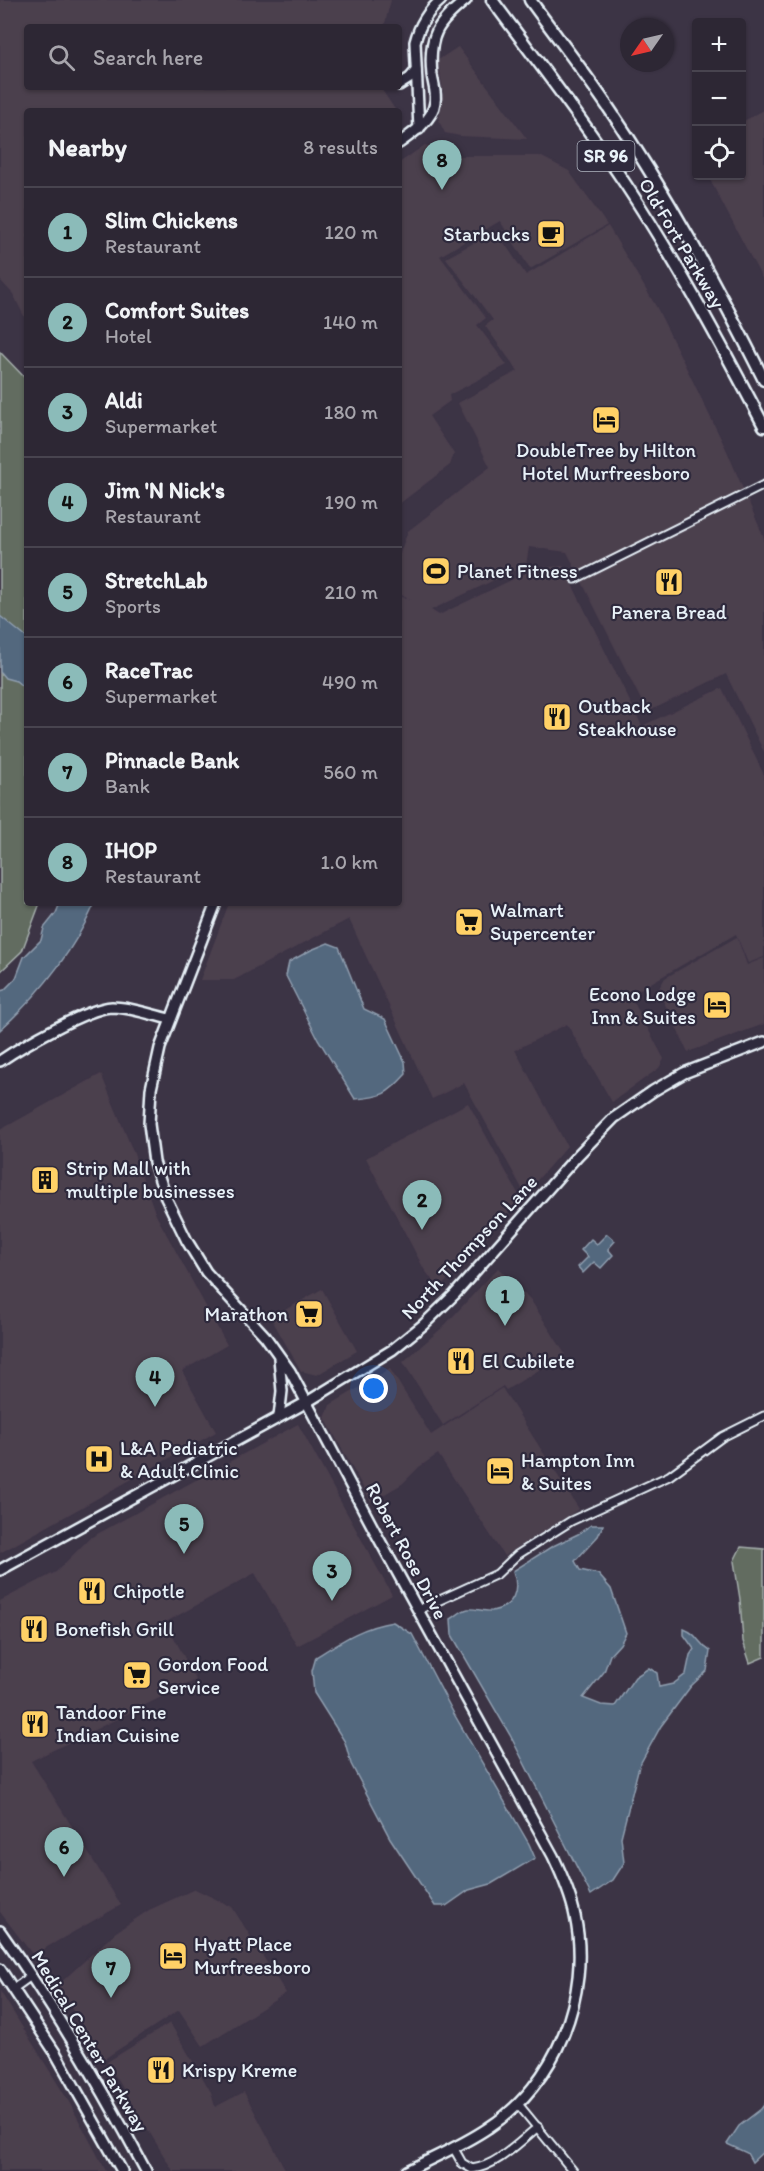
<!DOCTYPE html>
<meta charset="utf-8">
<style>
body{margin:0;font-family:Itim,sans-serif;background:#352f3c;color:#f1f3f6}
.controls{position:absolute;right:18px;top:18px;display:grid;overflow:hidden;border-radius:6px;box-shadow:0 2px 4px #0004}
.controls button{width:54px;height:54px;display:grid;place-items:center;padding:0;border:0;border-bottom:2px solid #48444f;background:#2d2734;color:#f1f3f6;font:30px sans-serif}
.compass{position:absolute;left:620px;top:18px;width:54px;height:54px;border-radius:50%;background:#2d2734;box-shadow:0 2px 4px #0004;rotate:236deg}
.you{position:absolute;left:374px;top:1389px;width:21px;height:21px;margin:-15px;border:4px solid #fff;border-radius:50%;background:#1a73e8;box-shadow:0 0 0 9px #1a73e833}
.badge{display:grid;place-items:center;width:39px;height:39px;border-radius:50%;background:#8bbbb9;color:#111;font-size:20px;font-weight:700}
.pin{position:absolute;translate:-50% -50px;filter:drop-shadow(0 2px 3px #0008)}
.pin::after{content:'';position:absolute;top:32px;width:21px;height:18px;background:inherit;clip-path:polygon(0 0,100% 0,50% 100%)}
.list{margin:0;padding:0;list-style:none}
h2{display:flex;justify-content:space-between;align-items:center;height:78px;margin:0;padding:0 24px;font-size:26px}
h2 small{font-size:20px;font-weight:400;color:#a7a5ac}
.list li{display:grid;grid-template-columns:39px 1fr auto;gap:18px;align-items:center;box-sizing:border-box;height:90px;padding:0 24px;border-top:2px solid #48444f}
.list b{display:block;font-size:22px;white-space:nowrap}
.list p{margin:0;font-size:20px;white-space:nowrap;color:#a7a5ac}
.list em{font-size:20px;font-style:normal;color:#a7a5ac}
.icon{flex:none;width:33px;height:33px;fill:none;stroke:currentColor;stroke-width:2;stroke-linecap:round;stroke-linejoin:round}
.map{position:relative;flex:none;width:764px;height:2171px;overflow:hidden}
.search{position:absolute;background:#2d2734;box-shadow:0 2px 4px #0004;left:24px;top:24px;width:378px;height:66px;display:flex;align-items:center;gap:15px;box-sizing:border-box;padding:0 21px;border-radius:6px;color:#a7a5ac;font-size:22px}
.panel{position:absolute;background:#2d2734;box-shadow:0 2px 4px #0004;left:24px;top:108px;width:378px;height:798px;border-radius:6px}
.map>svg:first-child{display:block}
.built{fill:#4c3f4e}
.green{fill:#626c60;stroke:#a5aeac;stroke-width:1.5}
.water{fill:#53677e;stroke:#8f9eaf;stroke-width:1.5}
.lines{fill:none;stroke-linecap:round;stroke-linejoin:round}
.street-casing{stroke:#e8f1f8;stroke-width:11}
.secondary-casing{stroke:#e8f1f8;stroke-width:14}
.primary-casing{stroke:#e8f1f8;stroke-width:15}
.street{stroke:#2f2a3d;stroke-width:7}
.secondary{stroke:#2f2a3d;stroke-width:9}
.primary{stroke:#2f2a3d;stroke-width:10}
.labels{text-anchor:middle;stroke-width:4.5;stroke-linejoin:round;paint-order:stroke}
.shield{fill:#2f2a3d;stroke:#b0b5c0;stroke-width:1.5}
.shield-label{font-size:18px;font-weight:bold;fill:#e8f1f8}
.poi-label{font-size:20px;fill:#e8f1f8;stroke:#2f2a3d;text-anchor:start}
.street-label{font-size:20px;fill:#e8f1f8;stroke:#2f2a3d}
</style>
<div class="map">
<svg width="764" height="2171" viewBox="0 0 764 2171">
<rect width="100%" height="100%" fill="#3c3445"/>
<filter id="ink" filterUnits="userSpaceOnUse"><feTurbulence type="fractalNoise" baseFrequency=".0167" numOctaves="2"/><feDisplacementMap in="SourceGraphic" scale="12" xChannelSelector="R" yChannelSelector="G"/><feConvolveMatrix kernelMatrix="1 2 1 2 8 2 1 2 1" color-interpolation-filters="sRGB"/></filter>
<g filter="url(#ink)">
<g class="built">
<path d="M0,0H391L384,27H27V87H380L396,111H27V322L13,294L0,280Z"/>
<path d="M458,47L527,139L460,136L445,133L439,121L443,92L438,60Z"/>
<path d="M764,110V282L708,176H742V122Z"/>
<path d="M425,145L458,156H540L569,171L607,225L530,269L500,221L440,256L486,318L477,325L507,365L449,395L450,401L429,416L454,454L450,465L399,504V163Z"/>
<path d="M608,226L657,308L727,451L764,538V752L726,674L647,712L567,552L529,547L526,565L431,610L439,615L536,568L563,566L642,726L722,688L764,775V957L748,963L736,934L630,995L664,1059L659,1068L612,1102L567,1024L515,1050L567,1146L525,1194L464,1083L432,1099L349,919L234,980H200L229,903H399V596L412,600L399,594V556L408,531L490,467L458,403L518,371L485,326L493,320L446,258L496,231L526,275Z"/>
<path d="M737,937L747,965L764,958V1024L688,1052L658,990L665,978Z"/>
<path d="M101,1074L134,1154L156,1215L227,1345L182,1371L216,1432L0,1553V1130Z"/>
<path d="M468,1103L521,1199L439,1289L424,1269L366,1158Z"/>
<path d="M498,1268L530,1299L565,1354L506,1390L503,1386L443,1425L403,1362L443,1327Z"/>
<path d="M322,1289L357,1351L317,1375L301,1371L271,1318Z"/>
<path d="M390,1369L431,1435L502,1388L579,1509L504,1556L438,1454L419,1467L402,1484L371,1502L325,1418L330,1405Z"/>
<path d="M298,1424L392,1595L297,1646L255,1573L166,1622L196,1680L31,1761L121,1905L33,1955L0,1912V1601L56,1572L90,1538Z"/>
<path d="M195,1889L232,1907L286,1993L203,2046L179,2010L104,2059L57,1986L116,1932L149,1910Z"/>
<path d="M0,1991L69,2102L106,2171H0Z"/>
<path d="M170,2023L211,2092L215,2107L244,2092L286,2171H173L107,2062Z"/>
</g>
<g class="green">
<path d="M0,352L27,380V903H40L22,951L0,972Z"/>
<path d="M741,1547L764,1549V1657L750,1663L743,1641L740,1599L734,1561Z"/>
</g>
<g class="water">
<path d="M0,616L27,638V690L16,681L5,678L0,672Z"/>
<path d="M60,903H95C73,952 40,994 0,1030V991L4,990L16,978L24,957L41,940L44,928L56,913Z"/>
<path d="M328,943L339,947L364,1009L385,1019L405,1062L406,1074C387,1095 382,1097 355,1099L318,1039L286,976L289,962L311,950Z"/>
<path d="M607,1234L615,1241L608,1249L613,1255L601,1268L594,1262L583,1273L578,1267L588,1257L581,1250L591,1239L597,1244Z"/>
<path d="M591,1525H603L598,1536L575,1561L580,1570L598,1574L611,1589L626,1633L620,1644L610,1655L604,1672L583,1698L601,1705L615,1706L635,1677L649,1668L657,1673L659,1687L673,1684L686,1674L690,1655L694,1649L684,1635V1629C699,1635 697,1643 710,1651L707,1671L691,1686L661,1726L639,1766L621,1837L624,1863L613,1880L591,1895L510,1735L452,1635L451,1619C456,1616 462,1610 468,1609C476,1608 484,1612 492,1611C514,1607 520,1590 513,1571L551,1547L578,1534Z"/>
<path d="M393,1622L412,1634L454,1714L529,1844L535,1858L491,1884L469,1890L446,1906H435L390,1838L351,1764L345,1742L314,1693L312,1671L316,1657C343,1640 362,1627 393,1622Z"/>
<path d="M764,2105V2151L752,2162L747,2153L727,2144L739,2126L761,2109Z"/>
</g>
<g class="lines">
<g class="street-casing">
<g id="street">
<path d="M575,579L764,485"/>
<path d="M418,1610L497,1574L517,1555L571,1521L669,1476L722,1437L764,1416"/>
<path d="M13,1989L31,1976"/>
<path d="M518,2104L573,2171"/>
<path d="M453,2147L462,2163L472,2169C497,2166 519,2142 538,2127"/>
</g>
</g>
<g class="secondary-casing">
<g id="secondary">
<path d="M399,85L410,78L416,71"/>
<path d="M419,129L415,42C419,26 428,11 441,0"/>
<path d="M399,143C412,134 433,120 435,102C437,94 433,83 432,75C428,36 437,23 466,0"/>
<path d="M216,903L160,1048L151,1089L149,1124L154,1162L166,1198L187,1241L206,1272L265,1336L290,1371L379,1539L553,1856C562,1875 571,1895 575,1916C592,1994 556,2084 488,2128C463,2145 434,2157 407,2171"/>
<path d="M0,1061C22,1046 87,1008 112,1007C131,1007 151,1015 170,1019"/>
<path d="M279,1417L282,1391L279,1358"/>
<path d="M0,1570L307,1402L392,1350L423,1325L455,1294L578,1155L614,1118L653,1091L684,1073L764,1042"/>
<path d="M0,1931C55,2008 102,2088 146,2171"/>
<path d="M0,1969L56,2054L122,2171"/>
</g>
</g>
<g class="primary-casing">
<g id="primary">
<path d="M492,0C537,61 584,121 626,185C677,262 721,344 764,426"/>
<path d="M530,0C556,36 583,70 608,107C667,193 717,286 764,380"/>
</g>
</g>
<use href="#street" class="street"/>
<use href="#secondary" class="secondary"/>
<use href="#primary" class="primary"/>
</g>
</g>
<defs>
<g id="cafe-square" transform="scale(1.5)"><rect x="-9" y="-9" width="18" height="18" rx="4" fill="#ffd166" stroke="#2f2a3d"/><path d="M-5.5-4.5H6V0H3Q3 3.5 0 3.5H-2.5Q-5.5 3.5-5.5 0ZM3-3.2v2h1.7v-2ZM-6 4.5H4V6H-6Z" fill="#111"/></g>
<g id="hotel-square" transform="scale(1.5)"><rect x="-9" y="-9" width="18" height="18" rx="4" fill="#ffd166" stroke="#2f2a3d"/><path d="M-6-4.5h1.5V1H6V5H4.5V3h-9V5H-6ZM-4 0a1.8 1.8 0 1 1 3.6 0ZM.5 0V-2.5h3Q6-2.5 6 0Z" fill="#111"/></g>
<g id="stadium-square" transform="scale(1.5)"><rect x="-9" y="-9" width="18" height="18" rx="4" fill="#ffd166" stroke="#2f2a3d"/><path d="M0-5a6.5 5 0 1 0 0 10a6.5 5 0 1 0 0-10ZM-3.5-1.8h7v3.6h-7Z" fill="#111"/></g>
<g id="restaurant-square" transform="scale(1.5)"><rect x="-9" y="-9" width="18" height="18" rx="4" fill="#ffd166" stroke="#2f2a3d"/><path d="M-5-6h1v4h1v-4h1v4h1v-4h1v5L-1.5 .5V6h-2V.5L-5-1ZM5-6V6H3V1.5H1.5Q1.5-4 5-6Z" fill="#111"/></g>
<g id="supermarket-square" transform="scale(1.5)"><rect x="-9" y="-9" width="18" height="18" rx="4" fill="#ffd166" stroke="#2f2a3d"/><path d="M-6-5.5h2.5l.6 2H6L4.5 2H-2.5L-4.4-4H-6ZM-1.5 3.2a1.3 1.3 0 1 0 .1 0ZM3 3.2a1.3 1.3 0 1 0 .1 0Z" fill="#111"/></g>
<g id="building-square" transform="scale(1.5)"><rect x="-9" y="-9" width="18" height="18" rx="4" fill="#ffd166" stroke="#2f2a3d"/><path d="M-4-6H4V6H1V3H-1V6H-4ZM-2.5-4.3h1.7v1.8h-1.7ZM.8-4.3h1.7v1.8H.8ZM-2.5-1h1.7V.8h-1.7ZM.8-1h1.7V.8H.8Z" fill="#111"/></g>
<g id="hospital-square" transform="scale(1.5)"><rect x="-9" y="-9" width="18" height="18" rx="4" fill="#ffd166" stroke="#2f2a3d"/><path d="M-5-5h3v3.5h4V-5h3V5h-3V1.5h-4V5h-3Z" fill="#111"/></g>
</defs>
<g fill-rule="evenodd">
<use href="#cafe-square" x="551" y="234"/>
<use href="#hotel-square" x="606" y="420"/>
<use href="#stadium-square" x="436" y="571"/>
<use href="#restaurant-square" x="669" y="582"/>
<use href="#restaurant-square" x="557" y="717"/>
<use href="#supermarket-square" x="469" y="922"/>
<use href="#hotel-square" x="717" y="1005"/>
<use href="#building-square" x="45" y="1180"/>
<use href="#supermarket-square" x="309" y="1314"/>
<use href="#restaurant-square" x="461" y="1361"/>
<use href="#hospital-square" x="99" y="1459"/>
<use href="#hotel-square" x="500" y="1471"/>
<use href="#restaurant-square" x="92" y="1591"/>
<use href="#restaurant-square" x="34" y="1629"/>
<use href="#supermarket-square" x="137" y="1675"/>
<use href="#restaurant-square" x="35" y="1724"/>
<use href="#hotel-square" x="173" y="1956"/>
<use href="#restaurant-square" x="161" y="2070"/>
</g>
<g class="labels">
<rect class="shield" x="577.5" y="141" width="57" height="30" rx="4.5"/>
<g class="shield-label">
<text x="606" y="162">SR 96</text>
</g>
<g class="poi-label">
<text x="530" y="241" text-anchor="end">Starbucks</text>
<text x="606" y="457" text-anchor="middle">DoubleTree by Hilton<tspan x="606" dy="23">Hotel Murfreesboro</tspan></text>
<text x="457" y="578">Planet Fitness</text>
<text x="669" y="619" text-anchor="middle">Panera Bread</text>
<text x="578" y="713">Outback<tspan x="578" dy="23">Steakhouse</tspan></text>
<text x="490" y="917">Walmart<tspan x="490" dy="23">Supercenter</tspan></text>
<text x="696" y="1001" text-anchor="end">Econo Lodge<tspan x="696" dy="23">Inn &amp; Suites</tspan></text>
<text x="66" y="1175">Strip Mall with<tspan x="66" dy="23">multiple businesses</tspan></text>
<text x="288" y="1321" text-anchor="end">Marathon</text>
<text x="482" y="1368">El Cubilete</text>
<text x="120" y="1455">L&amp;A Pediatric<tspan x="120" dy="23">&amp; Adult Clinic</tspan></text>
<text x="521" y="1467">Hampton Inn<tspan x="521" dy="23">&amp; Suites</tspan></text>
<text x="113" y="1598">Chipotle</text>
<text x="55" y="1636">Bonefish Grill</text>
<text x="158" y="1671">Gordon Food<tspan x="158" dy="23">Service</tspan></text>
<text x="56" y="1719">Tandoor Fine<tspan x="56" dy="23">Indian Cuisine</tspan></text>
<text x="194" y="1951">Hyatt Place<tspan x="194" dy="23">Murfreesboro</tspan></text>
<text x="182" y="2077">Krispy Kreme</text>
</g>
<g class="street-label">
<text transform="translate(682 243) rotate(59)" y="7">Old Fort Parkway</text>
<text transform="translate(469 1247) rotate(-47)" y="7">North Thompson Lane</text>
<text transform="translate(407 1551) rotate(62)" y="7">Robert Rose Drive</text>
<text transform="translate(90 2041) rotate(59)" y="7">Medical Center Parkway</text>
</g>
</g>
</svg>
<div class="controls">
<button>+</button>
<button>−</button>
<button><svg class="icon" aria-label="locate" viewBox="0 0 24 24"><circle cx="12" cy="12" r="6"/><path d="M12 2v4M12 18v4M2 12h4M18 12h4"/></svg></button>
</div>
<svg class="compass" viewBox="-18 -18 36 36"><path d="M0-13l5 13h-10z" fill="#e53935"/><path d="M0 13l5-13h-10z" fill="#a7a5ac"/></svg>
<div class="you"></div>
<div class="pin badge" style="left:505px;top:1326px">1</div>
<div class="pin badge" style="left:422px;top:1230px">2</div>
<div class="pin badge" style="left:332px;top:1601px">3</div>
<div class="pin badge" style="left:155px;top:1407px">4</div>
<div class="pin badge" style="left:184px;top:1554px">5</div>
<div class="pin badge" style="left:64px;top:1877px">6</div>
<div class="pin badge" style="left:111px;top:1998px">7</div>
<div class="pin badge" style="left:442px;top:190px">8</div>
<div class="search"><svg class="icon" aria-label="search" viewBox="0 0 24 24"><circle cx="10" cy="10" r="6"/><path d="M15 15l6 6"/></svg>Search here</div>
<section class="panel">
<h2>Nearby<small>8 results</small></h2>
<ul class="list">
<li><span class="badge">1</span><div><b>Slim Chickens</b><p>Restaurant</p></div><em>120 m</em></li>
<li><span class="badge">2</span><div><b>Comfort Suites</b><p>Hotel</p></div><em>140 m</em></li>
<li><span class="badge">3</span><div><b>Aldi</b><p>Supermarket</p></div><em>180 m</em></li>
<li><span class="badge">4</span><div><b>Jim 'N Nick's</b><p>Restaurant</p></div><em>190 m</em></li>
<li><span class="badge">5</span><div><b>StretchLab</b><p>Sports</p></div><em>210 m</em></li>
<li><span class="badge">6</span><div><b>RaceTrac</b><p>Supermarket</p></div><em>490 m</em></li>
<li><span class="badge">7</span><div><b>Pinnacle Bank</b><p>Bank</p></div><em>560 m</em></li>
<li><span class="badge">8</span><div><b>IHOP</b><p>Restaurant</p></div><em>1.0 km</em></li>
</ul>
</section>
</div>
